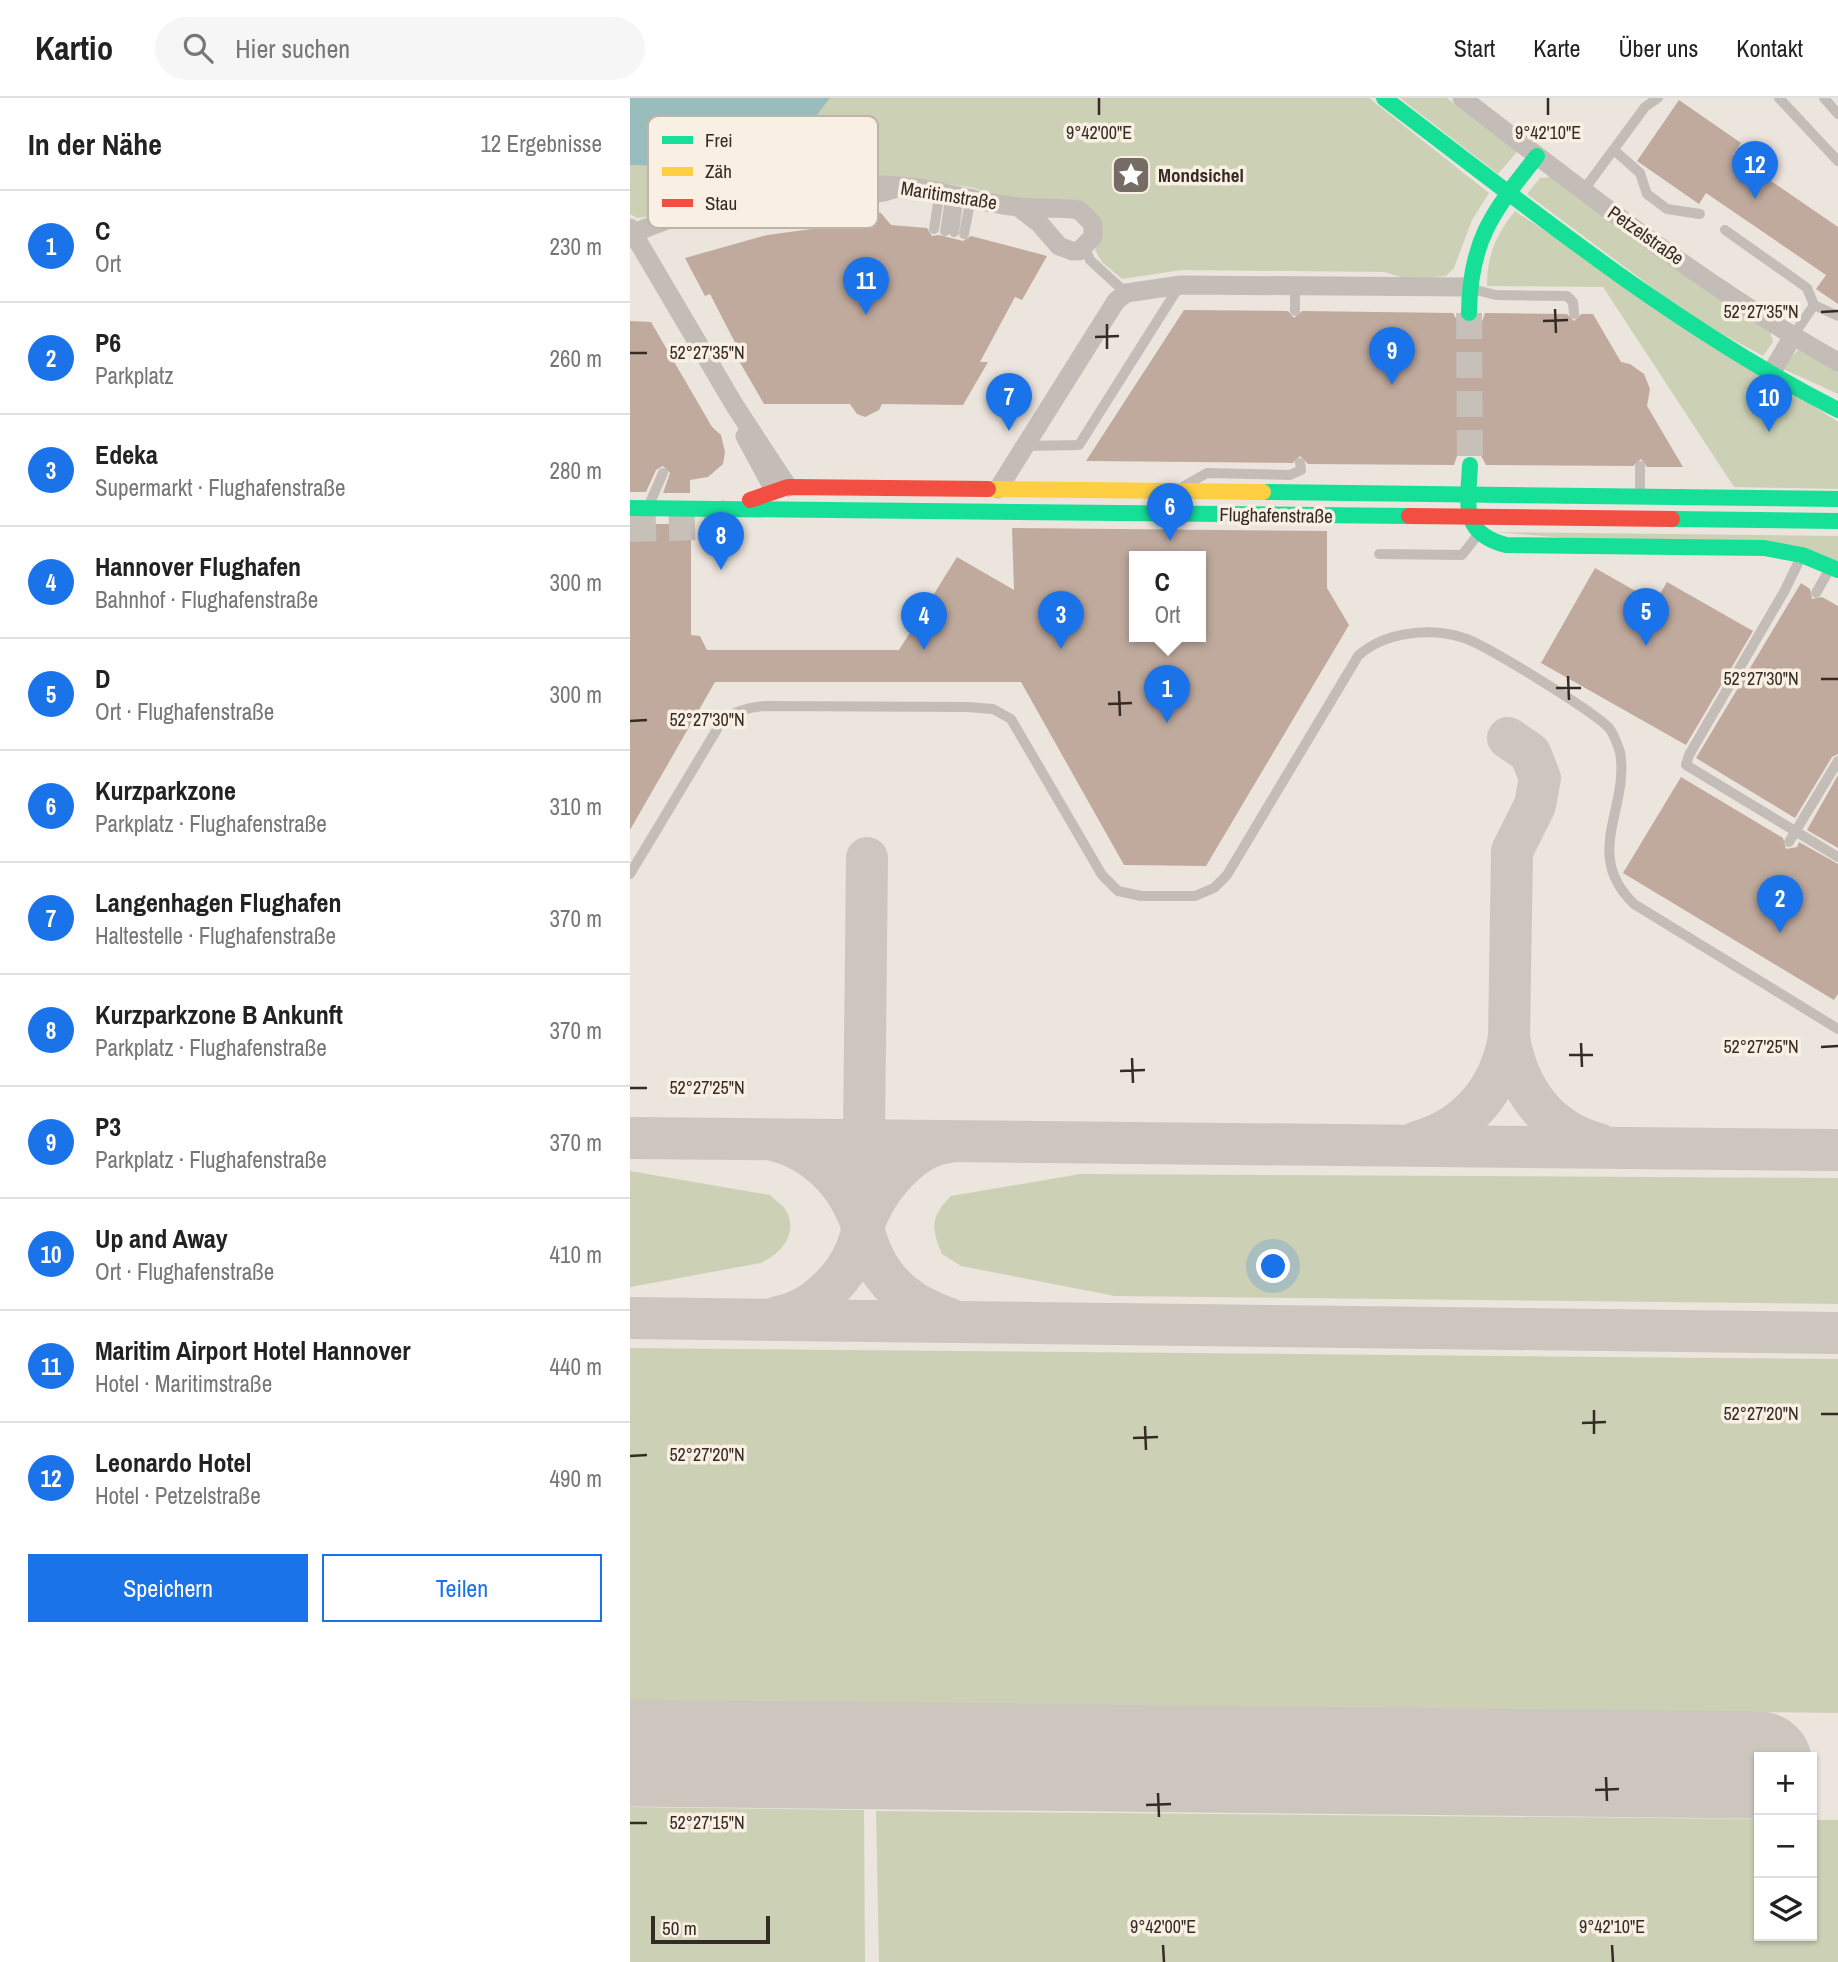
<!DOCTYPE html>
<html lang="de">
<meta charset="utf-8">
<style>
body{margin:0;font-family:"Archivo Narrow",sans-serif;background:#f6f6f6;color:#222}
.controls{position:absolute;right:21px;bottom:21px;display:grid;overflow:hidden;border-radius:0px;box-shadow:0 2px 5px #0004}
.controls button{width:63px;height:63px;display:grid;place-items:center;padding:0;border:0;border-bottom:2px solid #e0e0e0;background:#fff;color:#222;font:35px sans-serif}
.scale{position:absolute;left:21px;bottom:18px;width:119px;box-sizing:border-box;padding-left:7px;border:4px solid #342b25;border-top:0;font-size:19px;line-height:24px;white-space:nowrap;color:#342b25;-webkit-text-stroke:5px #f9f0e3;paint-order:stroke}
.you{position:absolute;left:644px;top:1169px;width:24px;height:24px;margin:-18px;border:5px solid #fff;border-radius:50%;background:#1a73e8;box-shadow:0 0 0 10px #1a73e833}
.badge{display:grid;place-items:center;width:46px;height:46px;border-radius:50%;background:#1a73e8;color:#fff;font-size:23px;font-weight:700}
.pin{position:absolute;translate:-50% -58px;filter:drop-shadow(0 2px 4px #0008)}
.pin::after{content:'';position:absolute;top:37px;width:24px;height:21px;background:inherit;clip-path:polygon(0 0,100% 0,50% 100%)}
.popup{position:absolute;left:499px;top:453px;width:77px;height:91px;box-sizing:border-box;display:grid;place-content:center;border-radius:0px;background:#fff;filter:drop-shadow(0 2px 5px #0005);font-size:23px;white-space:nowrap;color:#767676}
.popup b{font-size:26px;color:#222}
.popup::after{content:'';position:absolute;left:50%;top:100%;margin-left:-14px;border:14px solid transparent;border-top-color:#fff}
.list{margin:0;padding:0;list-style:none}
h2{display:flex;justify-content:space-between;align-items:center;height:91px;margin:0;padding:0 28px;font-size:30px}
h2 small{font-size:23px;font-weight:400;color:#767676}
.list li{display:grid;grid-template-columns:46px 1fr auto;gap:21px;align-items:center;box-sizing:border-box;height:112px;padding:0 28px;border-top:2px solid #e0e0e0}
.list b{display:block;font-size:26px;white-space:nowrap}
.list p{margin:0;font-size:23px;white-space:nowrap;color:#767676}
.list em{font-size:23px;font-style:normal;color:#767676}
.actions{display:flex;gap:14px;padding:21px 28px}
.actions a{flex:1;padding:16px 0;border:2px solid #1a73e8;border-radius:0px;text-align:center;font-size:24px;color:#1a73e8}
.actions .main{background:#1a73e8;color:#fff}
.icon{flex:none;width:38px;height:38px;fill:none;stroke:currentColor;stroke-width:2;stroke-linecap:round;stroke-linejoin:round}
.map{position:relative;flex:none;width:1208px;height:1864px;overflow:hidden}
header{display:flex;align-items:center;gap:42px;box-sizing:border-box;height:98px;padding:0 35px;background:#fff;border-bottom:2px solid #e0e0e0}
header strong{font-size:33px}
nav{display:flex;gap:38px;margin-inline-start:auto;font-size:24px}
.search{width:490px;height:63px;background:#f6f6f6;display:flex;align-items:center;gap:18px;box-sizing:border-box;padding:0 24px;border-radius:38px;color:#767676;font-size:26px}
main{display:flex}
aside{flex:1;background:#fff}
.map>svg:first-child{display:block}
.green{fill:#ccd1b6}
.water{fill:#99bcbd}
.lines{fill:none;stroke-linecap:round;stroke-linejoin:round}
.taxiway{stroke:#ccc6bf;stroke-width:42}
.runway{stroke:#ccc6bf;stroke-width:107}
.building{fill:#c0aa9e;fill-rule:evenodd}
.secondary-tunnel{stroke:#c7c0b8;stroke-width:26;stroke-dasharray:26 13;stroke-linecap:butt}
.lane{stroke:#c4bdb7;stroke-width:10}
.street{stroke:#c4bdb7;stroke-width:19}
.fast{stroke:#16e098;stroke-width:16}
.slow{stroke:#ffcf43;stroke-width:16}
.jam{stroke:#f24e42;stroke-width:16}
.ticks{fill:none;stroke:#342b25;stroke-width:2.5}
.labels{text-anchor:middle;stroke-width:7;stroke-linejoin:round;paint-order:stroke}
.poi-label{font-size:19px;font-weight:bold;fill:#342b25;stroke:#f9f0e3;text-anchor:start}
.street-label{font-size:19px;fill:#342b25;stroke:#f9f0e3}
.key{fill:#f9f0e3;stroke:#beb5aa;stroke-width:2}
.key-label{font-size:19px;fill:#342b25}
.ticks-label{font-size:18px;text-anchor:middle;fill:#342b25;stroke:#f9f0e3;stroke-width:7;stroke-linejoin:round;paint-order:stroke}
</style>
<header>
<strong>Kartio</strong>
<div class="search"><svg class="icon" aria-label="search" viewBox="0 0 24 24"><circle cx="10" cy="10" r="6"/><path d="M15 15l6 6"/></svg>Hier suchen</div>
<nav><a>Start</a><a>Karte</a><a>Über uns</a><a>Kontakt</a></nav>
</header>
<main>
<aside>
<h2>In der Nähe<small>12 Ergebnisse</small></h2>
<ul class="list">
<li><span class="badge">1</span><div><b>C</b><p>Ort</p></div><em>230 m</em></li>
<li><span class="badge">2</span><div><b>P6</b><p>Parkplatz</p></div><em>260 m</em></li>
<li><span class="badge">3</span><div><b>Edeka</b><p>Supermarkt · Flughafenstraße</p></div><em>280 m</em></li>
<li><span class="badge">4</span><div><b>Hannover Flughafen</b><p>Bahnhof · Flughafenstraße</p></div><em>300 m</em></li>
<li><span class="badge">5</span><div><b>D</b><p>Ort · Flughafenstraße</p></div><em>300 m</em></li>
<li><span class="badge">6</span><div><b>Kurzparkzone</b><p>Parkplatz · Flughafenstraße</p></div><em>310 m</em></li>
<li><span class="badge">7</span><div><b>Langenhagen Flughafen</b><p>Haltestelle · Flughafenstraße</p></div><em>370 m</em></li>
<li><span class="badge">8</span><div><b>Kurzparkzone B Ankunft</b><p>Parkplatz · Flughafenstraße</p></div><em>370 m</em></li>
<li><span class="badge">9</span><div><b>P3</b><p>Parkplatz · Flughafenstraße</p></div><em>370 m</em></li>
<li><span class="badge">10</span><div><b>Up and Away</b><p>Ort · Flughafenstraße</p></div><em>410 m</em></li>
<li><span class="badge">11</span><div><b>Maritim Airport Hotel Hannover</b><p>Hotel · Maritimstraße</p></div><em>440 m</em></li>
<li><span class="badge">12</span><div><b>Leonardo Hotel</b><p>Hotel · Petzelstraße</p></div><em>490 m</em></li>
</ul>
<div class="actions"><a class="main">Speichern</a><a>Teilen</a></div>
</aside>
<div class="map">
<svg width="1208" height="1864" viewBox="0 0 1208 1864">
<rect width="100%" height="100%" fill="#ece5dd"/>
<g class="green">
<path d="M0,0H739L859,95L842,122L824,170L816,178L777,181L754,174L552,172L492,181L472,164L465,152L470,143V126L340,89L296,83L7,120L0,116Z"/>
<path d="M770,0H817L887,54L868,76Z"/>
<path d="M921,79L1140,233L1143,244L1133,258L1063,220L897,96L910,80Z"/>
<path d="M885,113L1208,324V391L1104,389L973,189L857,188C857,157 866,137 885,113Z"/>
<path d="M1169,251L1208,272V296L1151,270Z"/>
<path d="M863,434L1208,438V463Z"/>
<path d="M0,1073L140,1097C145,1102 154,1108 157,1114C168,1137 150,1156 131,1165L0,1189Z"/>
<path d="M450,1076L1208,1080V1206L485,1198L331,1168L312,1156C301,1130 300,1119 321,1098Z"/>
<path d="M0,1250L1208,1261V1615L0,1602Z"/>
<path d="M0,1709L234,1712L235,1864H0Z"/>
<path d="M246,1713L1129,1721V1838H1182V1722H1208V1864H249Z"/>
</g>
<path class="water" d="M0,0H200C183,21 166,51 142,65C124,75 26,67 0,67Z"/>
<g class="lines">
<g class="taxiway">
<path d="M879,939C887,990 917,1033 969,1046"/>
<path d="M0,1040L1208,1052"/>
<path d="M147,1043C184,1053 214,1082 228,1117C236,1138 240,1159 254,1177C271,1200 294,1212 320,1221"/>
<path d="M787,1044C838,1030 870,991 879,939L882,753L905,707L910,680L900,655L878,640"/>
<path d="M233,1131L237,760"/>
<path d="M148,1219C181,1214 214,1182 226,1152C231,1140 233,1127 238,1116C251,1086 284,1047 319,1044"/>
<path d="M0,1220L1208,1235"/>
</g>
<path class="runway" d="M0,1655L1129,1667"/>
</g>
<g class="building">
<path d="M1049,2L1111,45L1103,57L1208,129V206L1186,191L1196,177L1076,95L1069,106L1007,63Z"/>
<path d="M235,110L251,115L261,127L297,130L302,138L309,137L333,143L341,138L417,158L392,202L385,199L350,264H358L333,307L252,306L249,312L235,319L227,316L220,306H134L108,261L114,262L80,196L75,198L55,160L137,137L211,127L221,114Z"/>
<path d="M554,212L658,213L664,220L672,213L823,215L830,228L839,231L852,224L855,215L937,216L944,223L951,216H963L991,264L1000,266L1014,276L1020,291L1017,308L1053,369H1017L1011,361L1003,368L856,367L849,354L840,351L827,358L824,367L678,366L670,358L663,365L456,363Z"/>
<path d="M0,223L21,224L82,329L91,337L95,354L93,366L78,379L60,382V395H33L40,375L33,368L26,372L16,394H0Z"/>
<path d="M0,426H61V537L70,538L77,552H269L327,459L384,492L382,430L697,433V490L719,527L576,768L494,767L391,584H85L0,732ZM504,459H570V539H504Z"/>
<path d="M965,470L1025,504L1037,484L1123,533L1056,647L911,565Z"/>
<path d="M1171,485L1180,491L1182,501L1192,499L1208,508V656L1202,659L1165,720L1066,660Z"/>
<path d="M1208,677V750L1177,732Z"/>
<path d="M1051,679L1153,740L1156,751L1167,749L1169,744L1208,766V896L1204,902L993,775Z"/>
</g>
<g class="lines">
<g class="secondary-tunnel">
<path d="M839,215L840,367"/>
<path d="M0,431L71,429L111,407"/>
</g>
<g class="lane">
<path d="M1149,0L1208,63"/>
<path d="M1194,0L1208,16"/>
<path d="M984,52L1010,75L1017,96L1037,111L1070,116"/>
<path d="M197,93C222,103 250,104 274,91"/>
<path d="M953,93L1015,9L1028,0"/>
<path d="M304,131L310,93"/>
<path d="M1095,132L1177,190L1184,207L1208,218"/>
<path d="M315,133L321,96"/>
<path d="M324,134L329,97"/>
<path d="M334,136L341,99"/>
<path d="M455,150L460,162L496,195"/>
<path d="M665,188V213"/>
<path d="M842,191L866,197L937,198L943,204L944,216"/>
<path d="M1163,238L1184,207"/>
<path d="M394,348L449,347L550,187"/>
<path d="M1010,368V396"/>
<path d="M554,388L577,375L660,377L671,372L670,365"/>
<path d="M19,407L33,375"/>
<path d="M749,456L832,457L847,438"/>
<path d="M1172,457L1155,492L1059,657L1056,667L1208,759"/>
<path d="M1186,495L1201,469"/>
<path d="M1159,744L1208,663"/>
<path d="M0,776L92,623C105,613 117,610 134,608L337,609L363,611L381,621L472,777L488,793L511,798H565L584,790L597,777L728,558C754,534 799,529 834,540C856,547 963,613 979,630C983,635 988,648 990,654C1000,710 952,756 1004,806L1208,931"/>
</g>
<g class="street">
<path d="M832,0C953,93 1075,189 1208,264"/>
<path d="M0,130L105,308L158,389"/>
<path d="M4,135C90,98 186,80 280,89C317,93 354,106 390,109C410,111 429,109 449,112L463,126V139L449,153H442L429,148L410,126L388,109"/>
<path d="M1140,277L1163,238"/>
<path d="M115,338L144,392"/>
<path d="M368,391L486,203L496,195L551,187L838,189"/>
</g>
<g class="fast">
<path d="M754,0C902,112 1042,227 1208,312"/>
<path d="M839,215C840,141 863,114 907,58"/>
<path d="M840,367C838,407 830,435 876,447L1134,450L1172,457L1208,472"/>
<path d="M633,394L1208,401"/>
<path d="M0,410L779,418"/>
<path d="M1042,421L1208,423"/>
</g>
<path class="slow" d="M358,391L633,394"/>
<g class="jam">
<path d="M120,402L158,389L358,391"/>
<path d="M779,418L1042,421"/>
</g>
</g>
<path class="ticks" d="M469,0V17M918,0V17M925,211L926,235M1191,214L1208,213M913,223L938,222M477,226V251M465,239L489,238M0,255H17M938,578L939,602M1191,581H1208M926,590H951M489,593L490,618M478,606L502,605M0,623L17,622M951,945L952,969M1191,949L1208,948M939,957H963M502,960L503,985M490,973L515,972M0,990H17M964,1312V1336M1191,1316H1208M952,1325L976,1324M515,1328L516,1352M503,1340L528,1339M0,1358L17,1357M976,1679L977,1703M965,1692L989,1691M528,1695L529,1719M516,1707L541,1706M0,1725H17M533,1847L534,1864M982,1847L983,1864"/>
<defs>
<g id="sight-square" transform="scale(2.0125)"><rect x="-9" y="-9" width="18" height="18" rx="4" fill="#746c65" stroke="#f9f0e3"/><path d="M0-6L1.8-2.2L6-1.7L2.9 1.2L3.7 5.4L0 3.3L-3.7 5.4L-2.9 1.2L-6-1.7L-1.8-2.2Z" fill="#fff"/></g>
</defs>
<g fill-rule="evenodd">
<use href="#sight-square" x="501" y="77"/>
</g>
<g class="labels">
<g class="poi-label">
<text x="528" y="84">Mondsichel</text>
</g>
<g class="street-label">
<text transform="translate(319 97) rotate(9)" y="7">Maritimstraße</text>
<text transform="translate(1016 137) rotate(35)" y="7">Petzelstraße</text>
<text transform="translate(646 417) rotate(1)" y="7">Flughafenstraße</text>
</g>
</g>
<rect x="18" y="18" width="230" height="112" rx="10" class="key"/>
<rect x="32" y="38" width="31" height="8" fill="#16e098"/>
<rect x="32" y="69" width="31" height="9" fill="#ffcf43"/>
<rect x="32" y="101" width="31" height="8" fill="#f24e42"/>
<g class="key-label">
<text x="75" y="49">Frei</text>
<text x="75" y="80">Zäh</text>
<text x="75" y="112">Stau</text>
</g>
<g class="ticks-label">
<text x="469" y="41">9°42'00"E</text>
<text x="918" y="41">9°42'10"E</text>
<text x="1131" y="220">52°27'35"N</text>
<text x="77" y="261">52°27'35"N</text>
<text x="1131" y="587">52°27'30"N</text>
<text x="77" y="628">52°27'30"N</text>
<text x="1131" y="955">52°27'25"N</text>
<text x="77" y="996">52°27'25"N</text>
<text x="1131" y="1322">52°27'20"N</text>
<text x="77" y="1363">52°27'20"N</text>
<text x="77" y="1731">52°27'15"N</text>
<text x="533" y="1835">9°42'00"E</text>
<text x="982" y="1835">9°42'10"E</text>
</g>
</svg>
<div class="controls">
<button>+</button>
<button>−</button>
<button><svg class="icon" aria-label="layers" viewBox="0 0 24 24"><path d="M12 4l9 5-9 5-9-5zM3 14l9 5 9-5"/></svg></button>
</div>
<div class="scale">50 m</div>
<div class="you"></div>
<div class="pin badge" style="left:537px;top:625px">1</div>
<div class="popup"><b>C</b>Ort</div>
<div class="pin badge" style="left:1150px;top:835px">2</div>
<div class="pin badge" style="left:431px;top:551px">3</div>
<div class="pin badge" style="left:294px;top:552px">4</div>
<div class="pin badge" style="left:1016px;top:548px">5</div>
<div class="pin badge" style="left:540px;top:443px">6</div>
<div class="pin badge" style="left:379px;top:333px">7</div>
<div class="pin badge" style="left:91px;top:472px">8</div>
<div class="pin badge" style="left:762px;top:287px">9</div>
<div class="pin badge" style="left:1139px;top:334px">10</div>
<div class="pin badge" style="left:236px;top:217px">11</div>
<div class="pin badge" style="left:1125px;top:101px">12</div>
</div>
</main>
